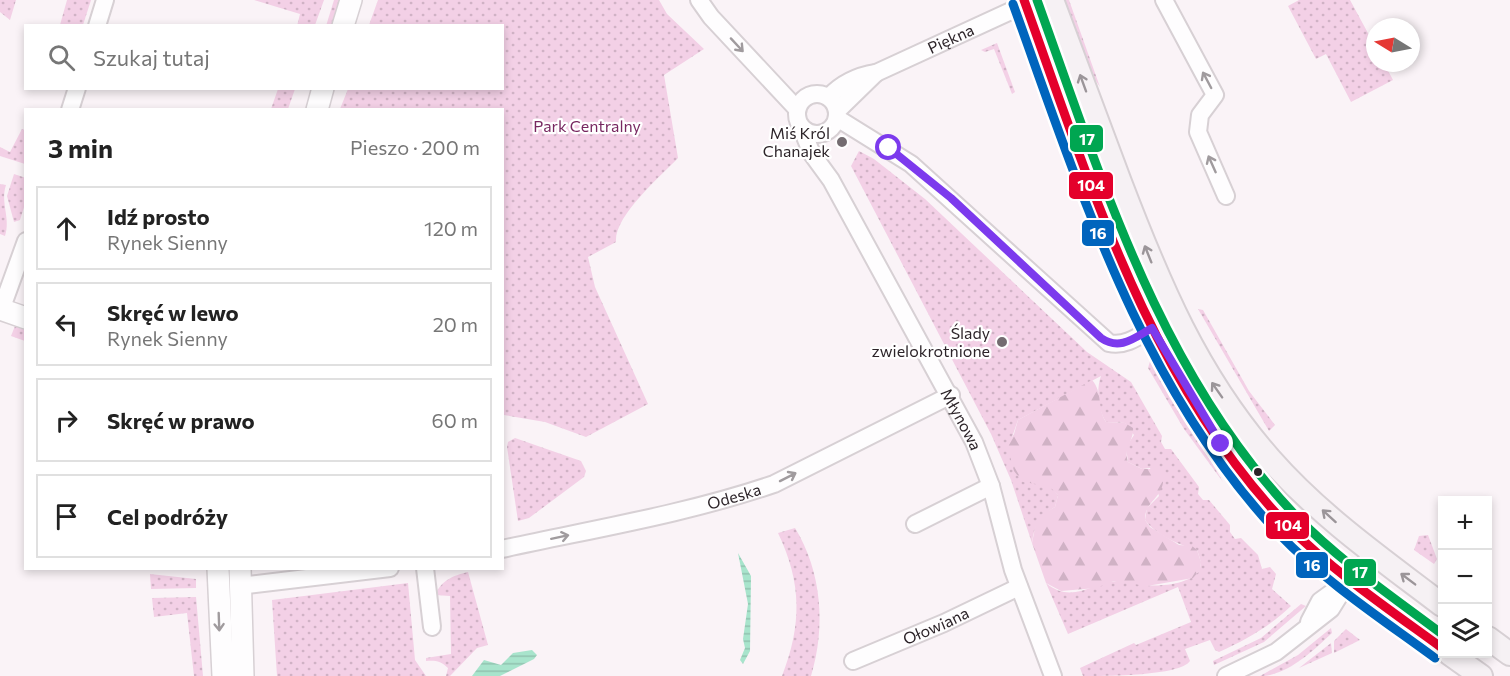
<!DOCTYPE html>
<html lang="pl">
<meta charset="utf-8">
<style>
body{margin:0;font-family:Commissioner,sans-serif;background:#f2f2f2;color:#222}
.controls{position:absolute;right:18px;bottom:18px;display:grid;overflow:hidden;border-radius:0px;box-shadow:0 3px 9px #0003}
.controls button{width:54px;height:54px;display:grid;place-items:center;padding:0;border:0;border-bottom:2px solid #e0e0e0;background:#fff;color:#222;font:30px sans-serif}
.compass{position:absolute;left:1366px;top:18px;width:54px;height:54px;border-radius:50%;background:#fff;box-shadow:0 3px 9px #0003;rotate:280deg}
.stop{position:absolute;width:18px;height:18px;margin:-14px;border:4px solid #7c3aed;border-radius:50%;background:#fff}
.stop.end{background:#7c3aed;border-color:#fff;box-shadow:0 2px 6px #0008}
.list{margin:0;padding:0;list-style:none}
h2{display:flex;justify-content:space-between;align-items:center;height:78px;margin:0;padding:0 24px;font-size:26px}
h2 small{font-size:20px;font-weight:400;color:#767676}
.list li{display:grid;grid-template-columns:39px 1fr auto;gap:18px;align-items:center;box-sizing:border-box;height:84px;margin:0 12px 12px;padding:0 12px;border:2px solid #e0e0e0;border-radius:0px}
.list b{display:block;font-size:22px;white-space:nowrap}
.list p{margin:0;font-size:20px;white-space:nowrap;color:#767676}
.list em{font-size:20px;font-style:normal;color:#767676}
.icon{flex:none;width:33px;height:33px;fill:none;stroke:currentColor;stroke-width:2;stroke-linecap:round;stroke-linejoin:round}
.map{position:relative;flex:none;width:1510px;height:676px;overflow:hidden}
.search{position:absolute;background:#fff;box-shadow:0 3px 9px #0003;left:24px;top:24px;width:480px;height:66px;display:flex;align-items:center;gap:15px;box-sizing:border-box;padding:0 21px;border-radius:0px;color:#767676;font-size:22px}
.panel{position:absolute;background:#fff;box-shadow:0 3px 9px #0003;left:24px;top:108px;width:480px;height:462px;border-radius:0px}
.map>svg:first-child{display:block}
.green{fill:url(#green-dots)}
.forest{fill:url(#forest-firs)}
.water{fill:url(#water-rules)}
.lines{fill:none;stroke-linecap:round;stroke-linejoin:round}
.minor-casing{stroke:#d7d0d4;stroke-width:20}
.tertiary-casing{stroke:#d7d0d4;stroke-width:24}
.secondary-casing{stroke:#d7d0d4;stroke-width:26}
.minor{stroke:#fefdfe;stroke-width:16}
.tertiary{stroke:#fefdfe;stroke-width:21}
.secondary{stroke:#f6f1f4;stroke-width:22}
.bus-1-casing{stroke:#fff;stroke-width:14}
.bus-2-casing{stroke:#fff;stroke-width:14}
.bus-3-casing{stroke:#fff;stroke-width:14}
.bus-1{stroke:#e4002b;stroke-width:9}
.bus-2{stroke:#0065bd;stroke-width:9}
.bus-3{stroke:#00a651;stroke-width:9}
.oneway{stroke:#a09b9e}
.oneway2{stroke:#9b9599}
.route{stroke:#7c3aed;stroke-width:8}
.poi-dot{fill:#746c71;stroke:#fff;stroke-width:2}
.bus-dot{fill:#2c2429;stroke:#fff;stroke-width:2}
.labels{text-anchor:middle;stroke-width:4.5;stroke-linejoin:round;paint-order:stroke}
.street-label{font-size:16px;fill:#2c2429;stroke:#fff}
.park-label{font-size:16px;fill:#772760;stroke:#fff}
.poi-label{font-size:16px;fill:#2c2429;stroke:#fff;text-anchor:end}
.line-badge{stroke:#fff;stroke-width:2}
.badge-label{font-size:16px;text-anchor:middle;font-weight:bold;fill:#fff}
</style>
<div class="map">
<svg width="1510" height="676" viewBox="0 0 1510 676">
<defs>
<pattern id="green-dots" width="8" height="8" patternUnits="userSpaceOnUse" patternTransform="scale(1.5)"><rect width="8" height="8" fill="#f3d0e6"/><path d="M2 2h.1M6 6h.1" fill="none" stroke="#d0b2c5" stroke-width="1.8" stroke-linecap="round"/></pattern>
<pattern id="forest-firs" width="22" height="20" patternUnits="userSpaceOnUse" patternTransform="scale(1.5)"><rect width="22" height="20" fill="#f3d0e6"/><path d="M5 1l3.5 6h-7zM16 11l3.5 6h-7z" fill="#d0b2c5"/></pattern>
<pattern id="water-rules" width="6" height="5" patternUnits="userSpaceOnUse" patternTransform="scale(1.5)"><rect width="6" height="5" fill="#a8e4cc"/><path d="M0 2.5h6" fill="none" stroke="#91c3af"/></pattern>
</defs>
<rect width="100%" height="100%" fill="#faf3f7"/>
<g class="green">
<path d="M0,0H16L10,20L0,12Z"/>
<path d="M67,0H91L83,25H60Z"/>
<path d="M254,0H324L315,25L297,26L300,14Z"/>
<path d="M334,0H345L336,25L326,26Z"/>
<path d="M378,0H659L667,14L704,49L664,75L678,158C660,177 614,216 616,242L588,257L595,287L648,404L586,437L545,422L504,415L502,110L340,109L348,89L502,88V26L369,25Z"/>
<path d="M1063,0H1069L1100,87L1094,78Z"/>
<path d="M1299,0H1350L1375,46V63H1384L1393,80L1351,102L1326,54L1316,59L1288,6Z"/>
<path d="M1018,26L1024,29L1068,146L1064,148Z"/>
<path d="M997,43L1015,92L1012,94L994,49L985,52L981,50Z"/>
<path d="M278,89H295L288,109H271Z"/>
<path d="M22,129L25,130V164L0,156V147L10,152Z"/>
<path d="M859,151L874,159L925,199L1087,352L1131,382L1162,436L1161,442L1165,449H1171L1199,487L1198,494L1203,500H1209L1230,525V532L1235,539L1241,538L1258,555L1262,569L1270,567L1276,574L1272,589L1291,606C1269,627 1246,640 1219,652L1215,650L1210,640L1185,649L1190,661C1180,676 1106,676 1083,676L1080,668L1134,643L1136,645L1191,622L1178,587L1068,634L1046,583C1072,605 1093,582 1117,581C1127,580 1135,584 1145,585C1159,587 1195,584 1200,568C1202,562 1199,556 1197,550C1179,545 1156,535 1145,520L1147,508L1159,496L1150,468L1142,469L1128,462L1126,447L1134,435L1125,423L1106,422C1098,410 1096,389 1101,376L1018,420L1011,440L1058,495L1055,507C1040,516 1034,525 1032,543L1011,480L991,434L851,166Z"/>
<path d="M14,174L26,178L25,204L20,220L14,222L7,196Z"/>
<path d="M0,184L6,185C0,203 11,218 5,236L0,234Z"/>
<path d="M1198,309L1203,310L1249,391L1275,425L1269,431Z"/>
<path d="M15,326L25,330V341L11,336Z"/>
<path d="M1151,358L1223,482L1184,429L1148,368Z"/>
<path d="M515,438L581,461L586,471L584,477L529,518L518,521L507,447L508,442Z"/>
<path d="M795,528C822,572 826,627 811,676H782C802,625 802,583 778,533Z"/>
<path d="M1428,535L1437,559L1434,564L1414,550L1419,536Z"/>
<path d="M468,572L488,645L477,648L450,676H446L448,668C441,661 435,660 426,661V658L451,654L450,596L435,595C442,580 452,576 468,572Z"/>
<path d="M150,574L196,579V588L151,589Z"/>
<path d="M408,583L415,660L426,676H277L272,600Z"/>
<path d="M196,597L203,676H194L187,613L154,617L152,598Z"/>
<path d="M1301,604L1306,606L1264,642L1214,665L1213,661L1261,638Z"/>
<path d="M1331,628L1332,633C1313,651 1287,676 1260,676L1298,655Z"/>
<path d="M1346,629L1360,640L1334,653V641Z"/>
<path d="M1331,643L1332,653L1299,668Z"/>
</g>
<path class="forest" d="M1092,380C1103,392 1097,409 1106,422L1125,423L1133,428C1134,441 1123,447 1128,462L1142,469H1158L1163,472C1167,498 1144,500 1145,520L1150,527L1179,545L1192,546L1197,550L1201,562L1200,570L1193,578L1147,586L1114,581L1096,588L1061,591L1046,583L1032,543L1036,523L1041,515L1055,507L1058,495L1049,486L1023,482L1014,471L1007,445L1014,434L1018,420Z"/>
<g class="water">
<path d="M738,553L751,576L750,651L743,664L740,660L745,648L743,639L748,604Z"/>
<path d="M532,650L537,655L534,659L500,676H472L484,660L501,665L513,653Z"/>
</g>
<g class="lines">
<g class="minor-casing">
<g id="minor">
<path d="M699,0L711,17L797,109"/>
<path d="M1164,0L1215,95L1200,115L1198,132L1226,196"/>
<path d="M97,26L105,0"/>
<circle cx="817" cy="114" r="20"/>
<path id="s1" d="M829,97C842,83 857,76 876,73L1026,4"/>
<path d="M70,110L77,88"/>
<path d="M837,111L876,73"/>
<path d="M837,118L911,164L1109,343C1125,347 1139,336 1152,328"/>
<path id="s2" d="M801,127L812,154L831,180L974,442L991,486L1013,570L1053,676"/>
<path d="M1,310L26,241"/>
<path d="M915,524L991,486"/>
<path id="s3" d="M502,549C593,529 686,514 774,484L951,395"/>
<path d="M425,568L432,627"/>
<path d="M239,586L390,568"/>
<path d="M1309,622L1320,601L1349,580L1374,553"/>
<path id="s4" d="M853,661L944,623L1019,587"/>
<path d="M1226,676L1276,652L1331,609L1349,580"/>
</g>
</g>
<g class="tertiary-casing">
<g id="tertiary">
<path d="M343,26L351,0"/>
<path d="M317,110L323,88"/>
<path d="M0,309L26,318"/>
<path d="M218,568L223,676"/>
<path d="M240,568L243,676"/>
</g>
</g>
<g class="secondary-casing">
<g id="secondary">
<path d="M1024,0C1089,177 1144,363 1271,507C1320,563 1383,605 1442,648"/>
<path d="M1052,0C1075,61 1097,122 1120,182C1159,284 1197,376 1270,459C1320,516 1383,560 1442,605"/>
<path d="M1488,638L1510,654"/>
<path d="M1450,654L1481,676"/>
</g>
</g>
<use href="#minor" class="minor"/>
<use href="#tertiary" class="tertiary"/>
<use href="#secondary" class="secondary"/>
<g class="bus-1-casing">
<path id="bus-1" d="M1024,0C1090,183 1150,384 1289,527C1335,573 1390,610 1442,648"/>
</g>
<g class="bus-2-casing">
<path id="bus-2" d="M1013,4C1080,189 1141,388 1279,534C1325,582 1382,619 1435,658"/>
</g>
<g class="bus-3-casing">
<path id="bus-3" d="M1037,0C1102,180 1161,377 1298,518C1341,562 1393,597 1442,634"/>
</g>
<use href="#bus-1" class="bus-1"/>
<use href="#bus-2" class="bus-2"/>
<use href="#bus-3" class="bus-3"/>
</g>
<defs><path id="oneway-shaft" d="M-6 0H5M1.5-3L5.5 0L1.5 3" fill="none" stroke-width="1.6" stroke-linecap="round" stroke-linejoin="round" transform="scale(1.5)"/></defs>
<g class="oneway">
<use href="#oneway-shaft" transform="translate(737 45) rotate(47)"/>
<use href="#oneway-shaft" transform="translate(1207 80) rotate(-118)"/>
<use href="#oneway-shaft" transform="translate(1212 164) rotate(-114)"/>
<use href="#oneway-shaft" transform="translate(788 477) rotate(-27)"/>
<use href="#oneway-shaft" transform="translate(560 537) rotate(-12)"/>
<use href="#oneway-shaft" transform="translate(219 622) rotate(88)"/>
</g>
<g class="oneway2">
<use href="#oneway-shaft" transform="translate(1083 83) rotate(-110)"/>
<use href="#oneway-shaft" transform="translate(1148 254) rotate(-112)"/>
<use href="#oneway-shaft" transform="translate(1217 390) rotate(-125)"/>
<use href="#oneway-shaft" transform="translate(1329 516) rotate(-138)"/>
<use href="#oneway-shaft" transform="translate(1408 579) rotate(-143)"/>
</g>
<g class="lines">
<path class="route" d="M889,148L951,198L1101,338C1120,351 1134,338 1152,328L1221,444"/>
</g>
<g class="poi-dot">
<circle cx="842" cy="142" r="6"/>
<circle cx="1002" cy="342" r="6"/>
</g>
<circle class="bus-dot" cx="1258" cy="472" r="5"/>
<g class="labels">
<g class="street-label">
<text dy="6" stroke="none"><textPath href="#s1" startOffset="136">Piękna</textPath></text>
<text dy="6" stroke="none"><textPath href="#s2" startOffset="334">Młynowa</textPath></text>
<text dy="6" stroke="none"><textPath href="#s3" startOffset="238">Odeska</textPath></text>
<text dy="6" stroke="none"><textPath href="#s4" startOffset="90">Ołowiana</textPath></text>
</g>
<g class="park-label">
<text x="587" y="132">Park Centralny</text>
</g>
<g class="poi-label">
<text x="830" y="139">Miś Król<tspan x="830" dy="18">Chanajek</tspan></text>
<text x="990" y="339">Ślady<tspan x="990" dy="18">zwielokrotnione</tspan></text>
</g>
</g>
<g class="line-badge">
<rect x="1069" y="124" width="35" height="29" rx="6" fill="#00a651"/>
<rect x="1068" y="171" width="46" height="29" rx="6" fill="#e4002b"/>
<rect x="1081" y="219" width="34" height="28" rx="6" fill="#0065bd"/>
<rect x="1265" y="511" width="45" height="29" rx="6" fill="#e4002b"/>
<rect x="1295" y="551" width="34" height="28" rx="6" fill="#0065bd"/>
<rect x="1343" y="558" width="34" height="29" rx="6" fill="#00a651"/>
</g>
<g class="badge-label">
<text x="1087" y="145">17</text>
<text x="1091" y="191">104</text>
<text x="1098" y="239">16</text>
<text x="1288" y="531">104</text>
<text x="1312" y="571">16</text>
<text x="1360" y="578">17</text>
</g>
</svg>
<div class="controls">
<button>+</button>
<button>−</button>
<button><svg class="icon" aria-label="layers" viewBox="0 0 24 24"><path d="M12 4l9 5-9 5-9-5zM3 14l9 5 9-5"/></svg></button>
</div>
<svg class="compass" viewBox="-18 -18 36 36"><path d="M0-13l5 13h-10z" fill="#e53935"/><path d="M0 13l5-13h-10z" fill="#767676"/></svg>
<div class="stop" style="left:889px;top:148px"></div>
<div class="stop end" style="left:1221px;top:444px"></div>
<div class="search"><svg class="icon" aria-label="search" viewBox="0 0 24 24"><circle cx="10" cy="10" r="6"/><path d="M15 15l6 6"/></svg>Szukaj tutaj</div>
<section class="panel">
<h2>3 min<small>Pieszo · 200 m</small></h2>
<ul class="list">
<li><svg class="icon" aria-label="ahead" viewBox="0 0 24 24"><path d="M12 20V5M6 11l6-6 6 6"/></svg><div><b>Idź prosto</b><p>Rynek Sienny</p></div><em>120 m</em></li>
<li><svg class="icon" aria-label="left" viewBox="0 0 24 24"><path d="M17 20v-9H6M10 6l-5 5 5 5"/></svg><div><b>Skręć w lewo</b><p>Rynek Sienny</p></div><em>20 m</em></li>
<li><svg class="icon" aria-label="right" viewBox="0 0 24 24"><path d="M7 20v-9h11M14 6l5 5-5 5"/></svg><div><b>Skręć w prawo</b></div><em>60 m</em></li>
<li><svg class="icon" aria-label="arrive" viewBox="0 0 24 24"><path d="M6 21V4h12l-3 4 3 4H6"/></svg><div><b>Cel podróży</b></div></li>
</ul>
</section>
</div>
